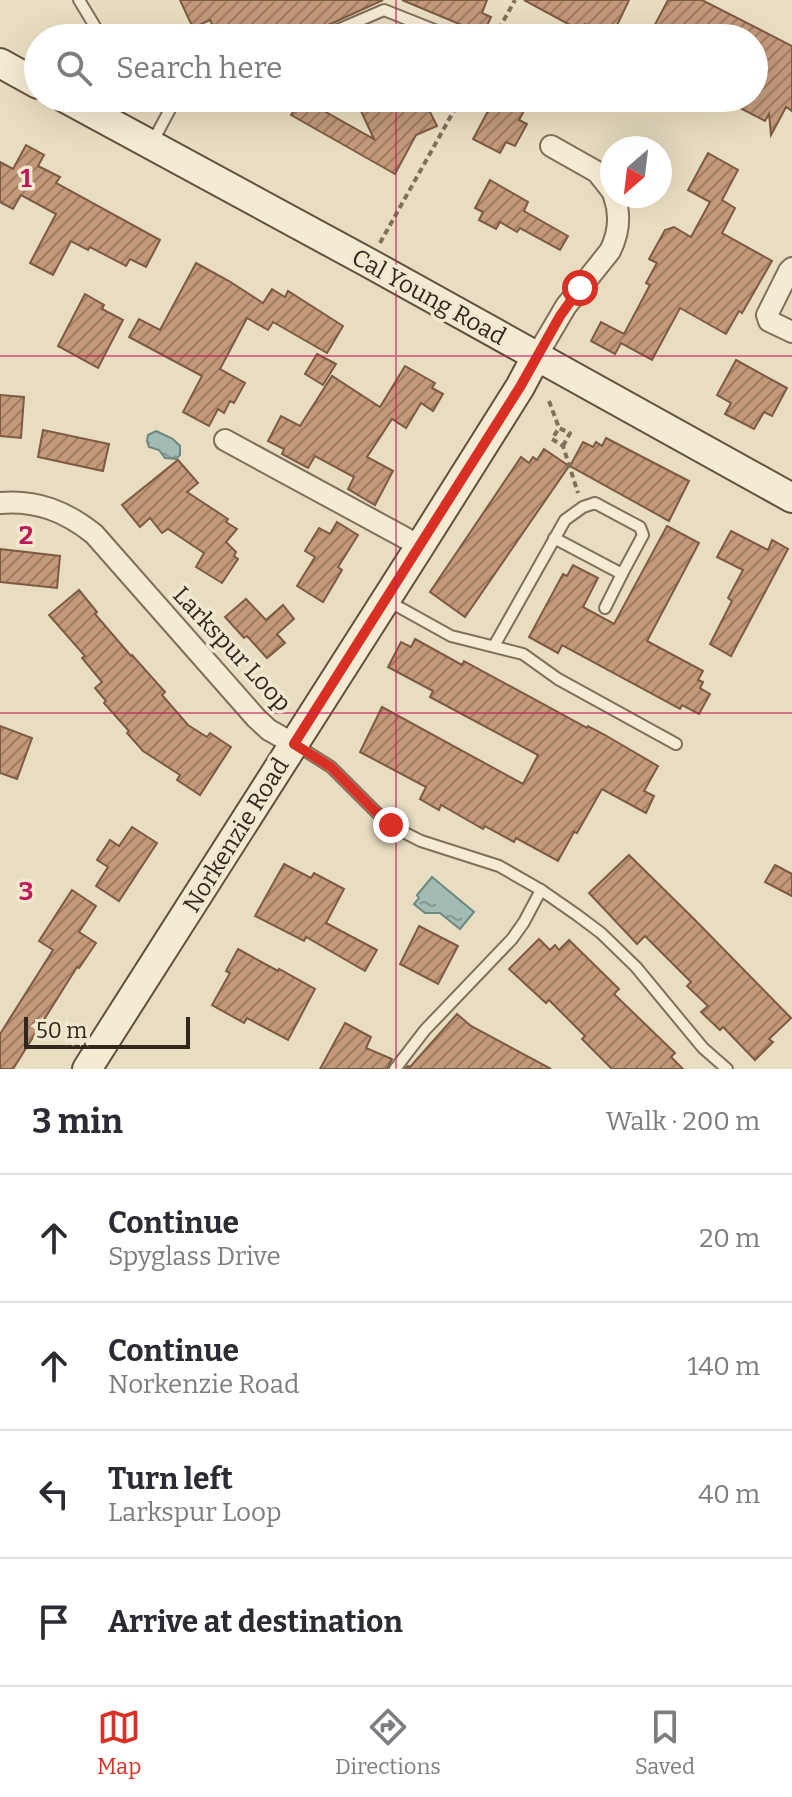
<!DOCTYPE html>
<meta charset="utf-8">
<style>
body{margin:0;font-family:Bitter,serif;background:#f7f7f7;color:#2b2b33}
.compass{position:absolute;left:600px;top:136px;width:72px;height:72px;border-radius:50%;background:#fff;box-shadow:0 8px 32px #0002;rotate:208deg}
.scale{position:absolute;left:24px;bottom:20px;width:166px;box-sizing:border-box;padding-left:8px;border:4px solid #31271d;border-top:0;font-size:22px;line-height:28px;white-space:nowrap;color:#31271d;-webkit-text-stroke:6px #f1e8cf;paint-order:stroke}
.stop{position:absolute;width:24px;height:24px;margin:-18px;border:6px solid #d93025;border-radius:50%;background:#fff}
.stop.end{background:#d93025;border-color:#fff;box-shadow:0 2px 8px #0008}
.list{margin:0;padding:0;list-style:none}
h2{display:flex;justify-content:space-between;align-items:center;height:104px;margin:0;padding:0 32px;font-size:34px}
h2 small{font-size:26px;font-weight:400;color:#7c7c81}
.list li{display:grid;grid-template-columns:52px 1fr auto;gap:24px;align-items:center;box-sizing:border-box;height:128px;padding:0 32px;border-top:2px solid #e1e1e2}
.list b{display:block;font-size:30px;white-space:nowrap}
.list p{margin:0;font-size:26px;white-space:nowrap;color:#7c7c81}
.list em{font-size:26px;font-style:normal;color:#7c7c81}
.icon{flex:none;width:44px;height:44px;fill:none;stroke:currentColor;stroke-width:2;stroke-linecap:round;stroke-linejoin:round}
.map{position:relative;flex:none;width:792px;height:1069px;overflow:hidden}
.search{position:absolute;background:#fff;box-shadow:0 8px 32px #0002;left:24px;right:24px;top:24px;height:88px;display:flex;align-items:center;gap:20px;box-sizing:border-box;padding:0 28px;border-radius:44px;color:#7c7c81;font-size:30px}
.sheet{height:616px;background:#fff}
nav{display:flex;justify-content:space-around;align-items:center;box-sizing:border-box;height:112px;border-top:2px solid #e1e1e2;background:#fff;font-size:22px;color:#7c7c81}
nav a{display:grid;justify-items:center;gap:4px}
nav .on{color:#d93025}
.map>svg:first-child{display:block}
.water{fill:url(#water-ripples);stroke:#6b8881;stroke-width:2}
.building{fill:url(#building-hatch);stroke:#7d5a42;stroke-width:2}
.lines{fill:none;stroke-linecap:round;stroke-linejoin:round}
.lane-casing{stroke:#806f5a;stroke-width:14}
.street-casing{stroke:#806f5a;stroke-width:24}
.secondary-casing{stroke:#62503d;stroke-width:32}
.path{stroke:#806f5a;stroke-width:4;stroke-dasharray:6 4;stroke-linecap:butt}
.lane{stroke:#f5ebd3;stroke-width:10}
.street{stroke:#f5ebd3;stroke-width:20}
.secondary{stroke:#f5ebd3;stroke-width:28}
.route{stroke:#d93025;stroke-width:10}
.grid{fill:none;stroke:#c2185b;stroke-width:2;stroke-opacity:0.55}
.labels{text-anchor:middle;stroke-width:7;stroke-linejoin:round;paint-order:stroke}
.street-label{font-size:24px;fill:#31271d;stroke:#f1e8cf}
.grid-label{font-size:26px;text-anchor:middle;font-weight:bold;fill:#c2185b;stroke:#f1e8cf;stroke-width:7;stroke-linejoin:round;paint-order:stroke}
</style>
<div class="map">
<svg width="792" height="1069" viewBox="0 0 792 1069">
<defs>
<pattern id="water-ripples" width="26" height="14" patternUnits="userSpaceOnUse" patternTransform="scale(2)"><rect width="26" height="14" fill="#a3bbb5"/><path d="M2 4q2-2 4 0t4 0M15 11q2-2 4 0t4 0" fill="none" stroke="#859893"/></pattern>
<pattern id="building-hatch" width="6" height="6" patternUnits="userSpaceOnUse" patternTransform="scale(2)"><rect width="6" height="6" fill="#c3997a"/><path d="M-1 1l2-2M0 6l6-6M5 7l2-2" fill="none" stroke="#9f7d63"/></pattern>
</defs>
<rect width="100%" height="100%" fill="#e9ddc1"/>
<g class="water">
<path d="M156,431L173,439L180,446V455L176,459L165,458L159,450L149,447L147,441L148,435Z"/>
<path d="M432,877L474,912L460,929L440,913H425L414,904L419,898L417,895Z"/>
</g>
<g class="building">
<path d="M180,0H383L300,38H219L210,20L193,28Z"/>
<path d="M402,0H487L482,13L491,17L483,34Z"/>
<path d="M524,0H629L611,38L585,24L581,31Z"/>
<path d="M668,0H702L792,46V111L786,107L771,135L769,114L765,121L721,98H754V38H650L653,33L651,32Z"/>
<path d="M301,98L374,139L355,98H423L437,126L416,135L395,174L291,115Z"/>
<path d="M495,98H531L519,120L527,124L515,146L506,142L500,153L473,139Z"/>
<path d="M26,145L44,155L38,166L60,177L56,183L160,240L146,267L130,259L126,266L90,247L88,250L71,241L53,275L30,263L56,214L21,195L13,209L0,202V162L13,169Z"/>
<path d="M708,153L738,170L722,200L735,208L722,233L772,261L742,313L739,311L726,334L680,308L652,360L621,343L615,354L591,341L601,322L624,334L650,285L646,283L657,263L649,259L665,230L674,227L691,237L710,202L688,190Z"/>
<path d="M490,180L528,202L524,211L568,236L560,250L520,228L517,232L500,222L496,229L479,220L483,212L475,208Z"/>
<path d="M196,263L229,281L263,303L272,289L285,297L288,291L343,326L327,353L273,322L268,330L247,318L220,369L245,383L234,403L230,401L224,413L218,409L209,426L183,412L202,376L129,337L139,319L160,330Z"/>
<path d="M85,294L104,305L102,309L123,320L98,368L58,346Z"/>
<path d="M317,354L336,364L323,385L305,374Z"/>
<path d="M736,360L787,388L772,416L764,412L754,429L725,414L731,403L717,395Z"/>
<path d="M405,366L435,383L432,388L443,394L433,411L421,403L406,428L392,419L367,457L393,471L375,505L348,489L354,477L315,456L308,468L282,454L284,449L268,441L281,416L300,426L332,376L380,407Z"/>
<path d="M0,395L24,397L21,438L0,436Z"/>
<path d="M43,430L109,444L103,471L38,457Z"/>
<path d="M606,438L689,481L669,521L570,466L583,442L593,447L596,442L602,446Z"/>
<path d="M544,449L569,466L465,617L430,592L521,457L529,463L533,457L537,460Z"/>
<path d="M178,460L198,483L187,492L228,519L226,522L237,529L226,542L236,552L234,556L238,559L222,583L196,567L204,553L168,529L162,533L150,518L140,527L122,505Z"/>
<path d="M337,522L358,535L338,567L342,570L323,602L297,586L315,557L305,551L319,528L330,534Z"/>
<path d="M667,526L699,543L647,641L703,671L698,680L703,682L700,688L710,694L699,714L682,705L680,709L562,645L558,653L529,637L563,574L567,576L573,565L598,578L583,607L614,624Z"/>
<path d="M731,531L768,550L772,540L788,549L731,656L710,644L732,601L728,598L743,570L717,557Z"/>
<path d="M0,549L60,556L57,588L0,582Z"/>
<path d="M79,590L97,612L95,614L131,656L132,655L165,692L162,695L188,725L207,737L210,733L231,747L200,795L177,780L180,775L143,751L127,733L129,731L104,703L106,701L95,688L102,682L82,658L85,656L49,615Z"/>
<path d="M246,599L266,620L283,605L294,619L277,634L285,643L267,658L247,636L244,638L225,617Z"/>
<path d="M415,639L462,665L464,661L587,728L588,726L605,735L658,766L644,791L654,796L646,813L602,789L577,833L574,832L558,861L516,838L514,842L485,826L483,829L441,805L439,810L420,799L426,787L360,752L382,707L523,784L538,755L430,697L433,691L388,667L401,642L411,647Z"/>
<path d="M0,726L32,738L17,779L0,773Z"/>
<path d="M132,827L157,843L119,901L96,886L108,867L97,860L110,840L119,846Z"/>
<path d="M629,855L695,920L791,1018L769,1039L773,1042L755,1060L723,1027L720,1030L701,1012L708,1006L687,986L691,982L645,936L637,944L589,893Z"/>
<path d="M284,864L311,878L314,873L344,889L326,923L377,950L365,971L306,937L304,941L255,916Z"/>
<path d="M775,865L792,874V896L765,882Z"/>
<path d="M72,890L96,906L79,932L96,943L79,968L77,967L13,1069H0V1034L53,950L39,941Z"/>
<path d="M419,926L458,946L438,984L400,964Z"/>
<path d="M539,939L550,950L555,945L559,950L569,940L619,989L614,994L675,1053L671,1057L683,1069H612L582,1039L585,1036L549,1000L546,1003L509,969Z"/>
<path d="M238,949L278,971L279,969L315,989L288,1040L247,1018L244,1023L212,1005L230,973L226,971Z"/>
<path d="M457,1014L471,1026L551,1069H405L408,1066L410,1067Z"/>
<path d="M345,1023L371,1037L366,1048L392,1059L387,1069H320Z"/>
</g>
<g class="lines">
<g class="lane-casing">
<g id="lane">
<path d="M79,0L102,38"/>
<path d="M319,38L384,10L452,37"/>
<path d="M152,143L176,98"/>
<path d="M388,601L451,636L523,654L558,679L676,744"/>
<path d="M605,608L622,574"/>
<path d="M494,646L565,520L583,507L595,503L640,527L643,535L622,574L554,538"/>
<path d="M296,745L331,767L382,818L401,831L421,841L499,866L541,890L577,915L601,933L636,967L703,1048L727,1069"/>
<path d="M395,1069L425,1030L512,939L524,922L541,890"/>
</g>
</g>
<g class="street-casing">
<g id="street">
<path d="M551,146L597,172L612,191"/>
<path d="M792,268L789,271L767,315L769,321L792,332"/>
<path d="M536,357L566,306L610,251C619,233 621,215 614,196"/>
<path d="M225,440L420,546"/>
<path d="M0,503C37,500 65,511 94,534L256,718L269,730L294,744"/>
</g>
</g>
<g class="secondary-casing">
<g id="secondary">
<path d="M0,63L38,84"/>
<path d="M65,98L369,263L792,498"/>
<path d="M87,1069L420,546L520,387L536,357"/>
</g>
</g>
<g class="path">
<path d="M494,38L515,0"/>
<path d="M380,243L461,98"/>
<path d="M549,401L559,428"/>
<path d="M563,446L570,433L559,428L552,439L563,446L578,493"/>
</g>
<use href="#lane" class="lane"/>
<use href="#street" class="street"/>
<use href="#secondary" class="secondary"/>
</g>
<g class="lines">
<path class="route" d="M391,825L375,811L331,767L294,744L520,387L560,316L580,288"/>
</g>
<path class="grid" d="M396,0V38M396,98V1069M0,356H792M0,713H792"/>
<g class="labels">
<g class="street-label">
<text transform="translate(429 297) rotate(29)" y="8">Cal Young Road</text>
<text transform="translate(232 649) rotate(47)" y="8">Larkspur Loop</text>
<text transform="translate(236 835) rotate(-58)" y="8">Norkenzie Road</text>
</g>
</g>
<g class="grid-label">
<text x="26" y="187">1</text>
<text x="26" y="544">2</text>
<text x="26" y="900">3</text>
</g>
</svg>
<svg class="compass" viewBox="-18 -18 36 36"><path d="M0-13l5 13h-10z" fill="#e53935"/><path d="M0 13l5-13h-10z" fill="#7c7c81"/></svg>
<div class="scale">50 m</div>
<div class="stop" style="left:580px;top:288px"></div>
<div class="stop end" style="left:391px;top:825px"></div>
<div class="search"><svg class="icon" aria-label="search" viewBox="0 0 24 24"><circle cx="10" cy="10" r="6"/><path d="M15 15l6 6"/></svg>Search here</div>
</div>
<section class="sheet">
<h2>3 min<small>Walk · 200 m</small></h2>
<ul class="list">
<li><svg class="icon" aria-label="ahead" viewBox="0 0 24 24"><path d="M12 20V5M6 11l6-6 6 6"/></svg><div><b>Continue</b><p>Spyglass Drive</p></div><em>20 m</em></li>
<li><svg class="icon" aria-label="ahead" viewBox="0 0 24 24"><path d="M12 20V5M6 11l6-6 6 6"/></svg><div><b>Continue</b><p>Norkenzie Road</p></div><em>140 m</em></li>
<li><svg class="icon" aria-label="left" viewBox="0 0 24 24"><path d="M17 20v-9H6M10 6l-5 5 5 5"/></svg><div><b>Turn left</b><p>Larkspur Loop</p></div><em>40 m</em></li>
<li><svg class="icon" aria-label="arrive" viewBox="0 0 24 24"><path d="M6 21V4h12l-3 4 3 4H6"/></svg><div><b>Arrive at destination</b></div></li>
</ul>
</section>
<nav>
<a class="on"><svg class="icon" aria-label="map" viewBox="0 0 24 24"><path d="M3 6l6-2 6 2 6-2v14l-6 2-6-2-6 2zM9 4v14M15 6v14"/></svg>Map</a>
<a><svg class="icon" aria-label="directions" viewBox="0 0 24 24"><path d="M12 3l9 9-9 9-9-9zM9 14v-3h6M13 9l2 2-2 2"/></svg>Directions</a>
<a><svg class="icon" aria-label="saved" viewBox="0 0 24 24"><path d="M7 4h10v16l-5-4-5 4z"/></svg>Saved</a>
</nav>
